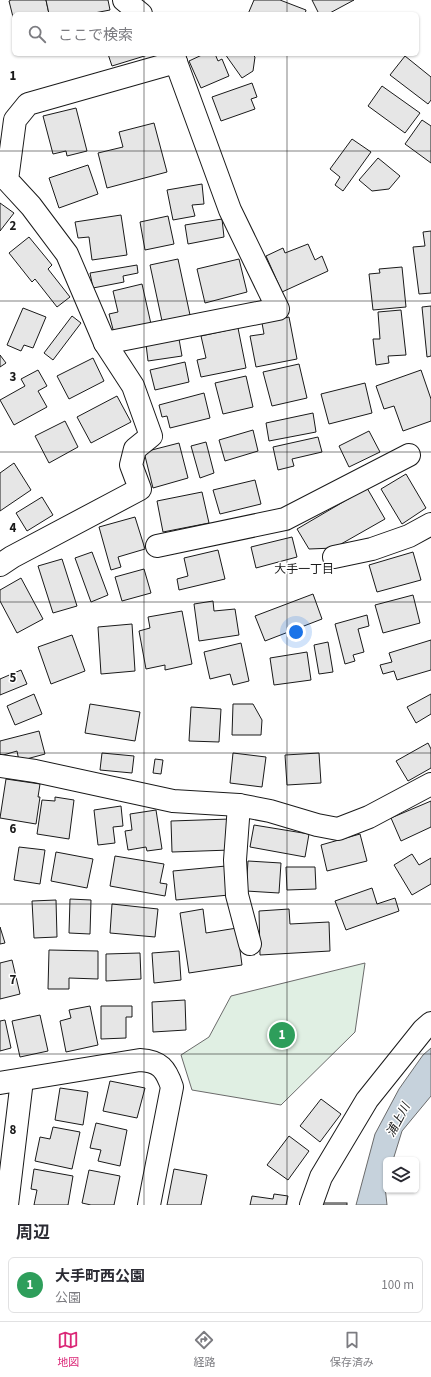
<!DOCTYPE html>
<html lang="ja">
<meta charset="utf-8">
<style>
body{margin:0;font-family:"Source Sans 3","Noto Sans JP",sans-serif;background:#f7f7f7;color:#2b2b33}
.controls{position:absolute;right:12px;bottom:12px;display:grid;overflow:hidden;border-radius:6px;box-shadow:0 1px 3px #0004}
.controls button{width:36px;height:36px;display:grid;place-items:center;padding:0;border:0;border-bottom:1px solid #e1e1e2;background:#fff;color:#2b2b33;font:20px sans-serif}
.you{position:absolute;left:296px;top:632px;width:14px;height:14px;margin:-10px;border:3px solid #fff;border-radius:50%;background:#1a73e8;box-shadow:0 0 0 6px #1a73e833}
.badge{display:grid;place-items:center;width:26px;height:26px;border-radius:50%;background:#db2777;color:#fff;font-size:13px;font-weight:700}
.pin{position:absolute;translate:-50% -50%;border:2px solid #fff;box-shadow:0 1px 4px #0006}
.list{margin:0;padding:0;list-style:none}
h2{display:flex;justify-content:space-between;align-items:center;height:52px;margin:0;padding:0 16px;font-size:17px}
h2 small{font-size:13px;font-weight:400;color:#7c7c81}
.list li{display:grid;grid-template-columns:26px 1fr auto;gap:12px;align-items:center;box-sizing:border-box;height:56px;margin:0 8px 8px;padding:0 8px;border:1px solid #e1e1e2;border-radius:6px}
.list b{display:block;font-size:15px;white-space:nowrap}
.list p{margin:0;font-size:13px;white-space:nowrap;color:#7c7c81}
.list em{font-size:13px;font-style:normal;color:#7c7c81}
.icon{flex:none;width:22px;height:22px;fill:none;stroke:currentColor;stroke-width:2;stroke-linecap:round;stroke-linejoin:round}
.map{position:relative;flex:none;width:431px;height:1205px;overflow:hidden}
.search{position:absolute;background:#fff;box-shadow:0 1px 3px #0004;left:12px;right:12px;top:12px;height:44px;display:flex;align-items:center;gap:10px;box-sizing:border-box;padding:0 14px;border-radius:6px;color:#7c7c81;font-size:15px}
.sheet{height:116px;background:#fff}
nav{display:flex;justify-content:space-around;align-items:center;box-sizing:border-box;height:56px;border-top:1px solid #e1e1e2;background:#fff;font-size:11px;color:#7c7c81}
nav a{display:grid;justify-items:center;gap:2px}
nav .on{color:#db2777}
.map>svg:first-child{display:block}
.green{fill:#e0efe3;stroke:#6a6a6a}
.water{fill:#c6d2dc;stroke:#6a6a6a}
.building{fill:#e6e6e6;stroke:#1a1a1a}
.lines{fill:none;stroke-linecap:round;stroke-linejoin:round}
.street-casing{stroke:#1a1a1a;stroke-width:24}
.street{stroke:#fff;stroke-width:22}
.grid{fill:none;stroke:#1a1a1a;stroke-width:1;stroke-opacity:0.55}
.labels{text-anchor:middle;stroke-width:3;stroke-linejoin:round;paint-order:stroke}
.neighbourhood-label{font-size:12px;fill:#1a1a1a;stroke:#fff}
.water-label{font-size:12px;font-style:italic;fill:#1a1a1a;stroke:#fff}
.grid-label{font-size:13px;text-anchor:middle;font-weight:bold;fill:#1a1a1a;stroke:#fff;stroke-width:3;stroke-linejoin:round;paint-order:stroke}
</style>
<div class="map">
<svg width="431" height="1205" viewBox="0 0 431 1205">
<rect width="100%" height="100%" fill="#fff"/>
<path class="green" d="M365,963L355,1032L281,1105L192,1090L181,1055L209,1037L231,996Z"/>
<path class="water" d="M431,1048V1096L402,1131L393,1160H386L385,1186L387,1205H356L375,1134L399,1089L423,1055Z"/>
<g class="building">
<path d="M11,0H46L49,14H14V21L9,1Z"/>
<path d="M46,0H108L110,10L89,14H49Z"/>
<path d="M254,0H280L306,10L305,14H248Z"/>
<path d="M312,0H354L328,14H319Z"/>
<path d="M108,54H151L112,66Z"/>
<path d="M204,54H215L218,61L222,59L229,76L201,88L189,61Z"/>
<path d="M225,54H252L255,57L253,71L242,78Z"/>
<path d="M405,56L431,77V100L428,104L390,75Z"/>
<path d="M252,83L257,97L251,99L255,109L221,121L212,97Z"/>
<path d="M382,86L420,113L405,133L368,106Z"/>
<path d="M76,108L87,151L67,156L66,151L53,154L43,116Z"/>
<path d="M422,120L431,126V163L405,144Z"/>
<path d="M154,123L167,172L107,188L98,153L123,147L119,132Z"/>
<path d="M352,139L371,152L343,191L335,185L340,177L330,169Z"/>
<path d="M378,158L400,176L389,189L372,191L359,180Z"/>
<path d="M88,165L98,194L59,208L49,178Z"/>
<path d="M202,184L204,204L192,205L195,216L173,220L167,190Z"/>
<path d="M0,203L14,213L0,231Z"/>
<path d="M121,215L127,255L92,260L89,237L78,238L75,222Z"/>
<path d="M168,216L174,244L145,250L140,222Z"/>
<path d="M222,219L224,237L188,244L185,225Z"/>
<path d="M431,231V293L419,294L413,247L425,246L423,232Z"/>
<path d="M29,237L52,265L48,269L70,297L57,307L35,279L32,282L9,253Z"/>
<path d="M308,244L315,260L322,256L328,271L282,292L266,256L283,248L285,253Z"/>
<path d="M178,259L190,315L162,321L150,265Z"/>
<path d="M239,259L247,292L205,303L197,269Z"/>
<path d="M137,265L138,273L123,276L124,282L93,288L90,273Z"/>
<path d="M402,267L406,307L373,310L369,274L380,273L379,269Z"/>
<path d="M142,284L151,324L114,333L109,314L118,312L113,291Z"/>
<path d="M431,306V356L427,357L422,307Z"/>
<path d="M23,308L46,317L33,348L24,345L21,351L7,345Z"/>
<path d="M401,310L406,355L388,356L389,363L376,365L373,339H380L378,312Z"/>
<path d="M72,316L81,323L53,360L44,353Z"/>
<path d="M289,317L297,359L256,367L250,336L264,334L262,323Z"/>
<path d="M238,328L246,368L201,377L197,360L206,358L201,336Z"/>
<path d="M179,339L182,356L148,361L146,344Z"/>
<path d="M0,355L6,363L0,367Z"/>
<path d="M93,358L104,381L69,399L57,376Z"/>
<path d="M185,362L189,382L155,390L150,370Z"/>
<path d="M299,364L307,398L272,406L263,372Z"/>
<path d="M38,370L47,386L38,391L47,407L14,425L0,400L25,386L21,379Z"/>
<path d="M421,370L431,399V421L403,431L394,406L384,409L376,386Z"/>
<path d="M246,376L253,407L223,414L215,383Z"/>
<path d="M365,383L372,413L329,424L321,394Z"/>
<path d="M204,393L210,418L170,428L167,416L162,417L159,405Z"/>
<path d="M117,396L131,422L91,443L77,417Z"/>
<path d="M313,413L316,432L269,441L266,423Z"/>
<path d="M65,421L78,447L49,463L35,436Z"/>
<path d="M253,430L258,451L225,461L219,440Z"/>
<path d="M369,431L380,452L349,467L339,446Z"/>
<path d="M318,437L322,452L292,459L294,466L278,470L273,447Z"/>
<path d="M206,442L214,473L200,478L191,446Z"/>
<path d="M179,443L188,478L153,488L144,452Z"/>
<path d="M14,463L31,490L0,511V473Z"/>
<path d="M406,474L426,508L402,524L381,489Z"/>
<path d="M255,480L261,504L220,514L213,490Z"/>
<path d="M367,488L385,519L334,548L309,549L297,529Z"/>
<path d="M202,492L209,523L163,532L157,501Z"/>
<path d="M42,497L53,515L27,531L16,513Z"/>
<path d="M135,517L145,549L118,557L121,567L111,570L99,527Z"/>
<path d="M292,537L297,557L256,568L251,547Z"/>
<path d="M218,550L225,579L179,590L177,579L188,576L184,558Z"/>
<path d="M92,552L108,595L91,602L75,558Z"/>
<path d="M413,552L421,580L377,592L369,565Z"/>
<path d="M62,559L77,606L53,613L38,566Z"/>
<path d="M144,569L151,593L122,601L115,577Z"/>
<path d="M21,578L43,619L17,633L0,601V590Z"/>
<path d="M313,594L322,619L265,641L255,616Z"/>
<path d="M413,595L420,623L383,633L375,605Z"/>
<path d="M213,601L214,611L235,609L239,635L199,641L194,604Z"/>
<path d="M182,611L192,664L165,670V665L146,669L139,631L150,628L148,617Z"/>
<path d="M367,615L369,626L358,629L364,652L353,655L355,661L345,664L335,624Z"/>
<path d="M132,624L135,671L101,674L98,627Z"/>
<path d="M72,635L85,671L51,684L38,647Z"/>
<path d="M431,640V670L397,680L394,671L383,674L380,665L392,662L389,653Z"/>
<path d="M328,642L333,672L319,674L314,645Z"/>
<path d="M241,643L249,681L233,685L230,674L210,679L204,652Z"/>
<path d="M307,652L311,680L274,685L270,658Z"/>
<path d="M21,670L27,684L0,695V679Z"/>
<path d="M34,694L42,714L15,725L7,706Z"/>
<path d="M431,694V714L416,723L407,707Z"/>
<path d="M90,704L140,712L135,741L85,733Z"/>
<path d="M233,704H253L262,720L261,735H232Z"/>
<path d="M191,707L221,709L219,742L189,741Z"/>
<path d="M39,731L45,754L19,761L17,751L0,756V741Z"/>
<path d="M428,743L431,749V768L408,781L396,761Z"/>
<path d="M102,753L134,756L132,773L100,770Z"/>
<path d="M233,753L266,757L262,787L230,783Z"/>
<path d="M319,753L321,783L287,785L285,755Z"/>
<path d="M155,759L163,760L161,774L153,773Z"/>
<path d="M6,779L40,784L38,797H40L36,824L0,818Z"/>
<path d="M55,797L74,800L69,839L37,834L42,800L55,801Z"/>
<path d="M431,801V827L401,841L391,818Z"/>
<path d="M121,806L123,826L113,827L115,843L98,845L94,810Z"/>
<path d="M156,810L162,849L147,851L146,847L128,850L125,831L132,830L130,814Z"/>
<path d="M230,819L231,850L172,852L171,821Z"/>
<path d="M254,825L309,834L305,857L250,847Z"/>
<path d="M360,834L367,861L327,871L321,845Z"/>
<path d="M19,847L45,850L40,884L14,880Z"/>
<path d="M56,852L93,859L87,888L51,881Z"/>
<path d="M412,854L419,865L431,858V884L412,895L394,865Z"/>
<path d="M115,856L164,864L160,883L167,884L165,896L110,886Z"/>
<path d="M248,861L281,863L279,893L246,891Z"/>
<path d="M226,866L229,895L176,900L173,871Z"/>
<path d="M286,867H315L316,889L287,890Z"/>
<path d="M372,888L377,904L395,898L399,911L346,930L335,901Z"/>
<path d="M70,899L91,900L90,934L69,933Z"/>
<path d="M56,900L57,937L34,938L32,901Z"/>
<path d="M112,904L158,909L155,937L110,933Z"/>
<path d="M203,909L206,933L237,928L242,965L189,973L180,913Z"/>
<path d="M289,909L290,924L329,922L330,951L260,955L259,911Z"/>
<path d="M0,927L5,943L0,944Z"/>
<path d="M49,950L98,951V979L69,978V989H48Z"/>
<path d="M179,951L181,980L154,983L152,953Z"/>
<path d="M140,953L141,979L106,981V954Z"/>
<path d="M12,960L20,994L0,999V963Z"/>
<path d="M185,1000L186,1030L153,1032L152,1002Z"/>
<path d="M90,1006L98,1045L66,1052L60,1021L71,1018L69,1010Z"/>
<path d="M101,1006H132V1017H126V1038L101,1039Z"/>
<path d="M40,1015L48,1051L20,1057L12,1021Z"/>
<path d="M5,1020L11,1048L0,1051V1021Z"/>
<path d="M110,1081L145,1088L137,1118L103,1111Z"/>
<path d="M60,1088L88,1092L83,1125L55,1120Z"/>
<path d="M321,1099L341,1114L320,1142L300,1126Z"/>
<path d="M96,1123L127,1130L120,1166L98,1161L101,1150L90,1148Z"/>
<path d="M53,1127L80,1132L72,1169L35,1161L40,1137L50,1139Z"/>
<path d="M289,1136L309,1151L288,1180L267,1165Z"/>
<path d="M34,1169L73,1176L68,1205H34L37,1190L31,1189Z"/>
<path d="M174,1169L207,1175L201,1205H167Z"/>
<path d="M89,1170L120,1176L114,1205H91L82,1203Z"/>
<path d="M274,1194L288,1196L286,1205H250L252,1196L273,1199Z"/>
<rect x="322" y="1203" width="25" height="2"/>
</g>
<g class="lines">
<g class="street-casing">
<g id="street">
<path d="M124,0L141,14"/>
<path d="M105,343L278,309L230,210L173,54"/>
<path d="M157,546L285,519L409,455"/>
<path d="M334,557L372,549L409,536L431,524"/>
<path d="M0,565L12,557L140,489L131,465L135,449L151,436L133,386L105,343L67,254L31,206L7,180L15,120L28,104L176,62"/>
<path d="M0,766L35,771L173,801L239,805L270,811L317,825L338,829L369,817L431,784"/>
<path d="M239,805L235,860L237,895L250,944"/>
<path d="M0,1083L140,1060C160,1061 166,1069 172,1087L149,1205"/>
<path d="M7,1205L22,1080"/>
<path d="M311,1205L321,1177L367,1100L423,1030L431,1023"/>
</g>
</g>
<use href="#street" class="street"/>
</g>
<path class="grid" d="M144,0V14M287,0V14M144,54V1205M287,54V1205M0,151H431M0,301H431M0,452H431M0,602H431M0,753H431M0,904H431M0,1054H431"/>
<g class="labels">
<g class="neighbourhood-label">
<text x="304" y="573">大手一丁目</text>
</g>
<g class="water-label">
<text transform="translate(398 1120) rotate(-62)" y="4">浦上川</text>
</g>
</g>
<g class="grid-label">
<text x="13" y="80">1</text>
<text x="13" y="230">2</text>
<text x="13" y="381">3</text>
<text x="13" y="532">4</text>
<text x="13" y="682">5</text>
<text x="13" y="833">6</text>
<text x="13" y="984">7</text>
<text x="13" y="1134">8</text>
</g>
</svg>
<div class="controls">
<button><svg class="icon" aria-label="layers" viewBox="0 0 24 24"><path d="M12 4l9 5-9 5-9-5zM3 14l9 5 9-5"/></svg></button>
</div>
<div class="you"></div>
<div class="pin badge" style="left:282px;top:1035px;background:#2e9e5b">1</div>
<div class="search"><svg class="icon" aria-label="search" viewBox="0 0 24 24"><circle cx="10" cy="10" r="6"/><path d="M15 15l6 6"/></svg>ここで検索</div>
</div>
<section class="sheet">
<h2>周辺<small></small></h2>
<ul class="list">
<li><span class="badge" style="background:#2e9e5b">1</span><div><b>大手町西公園</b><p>公園</p></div><em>100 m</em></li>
</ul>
</section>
<nav>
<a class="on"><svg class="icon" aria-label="map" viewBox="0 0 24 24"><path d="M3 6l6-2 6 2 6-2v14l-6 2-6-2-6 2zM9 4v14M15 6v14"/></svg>地図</a>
<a><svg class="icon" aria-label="directions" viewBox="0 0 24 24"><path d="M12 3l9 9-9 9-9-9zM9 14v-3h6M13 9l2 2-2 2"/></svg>経路</a>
<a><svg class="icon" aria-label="saved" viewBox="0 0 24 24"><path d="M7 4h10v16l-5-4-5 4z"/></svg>保存済み</a>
</nav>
